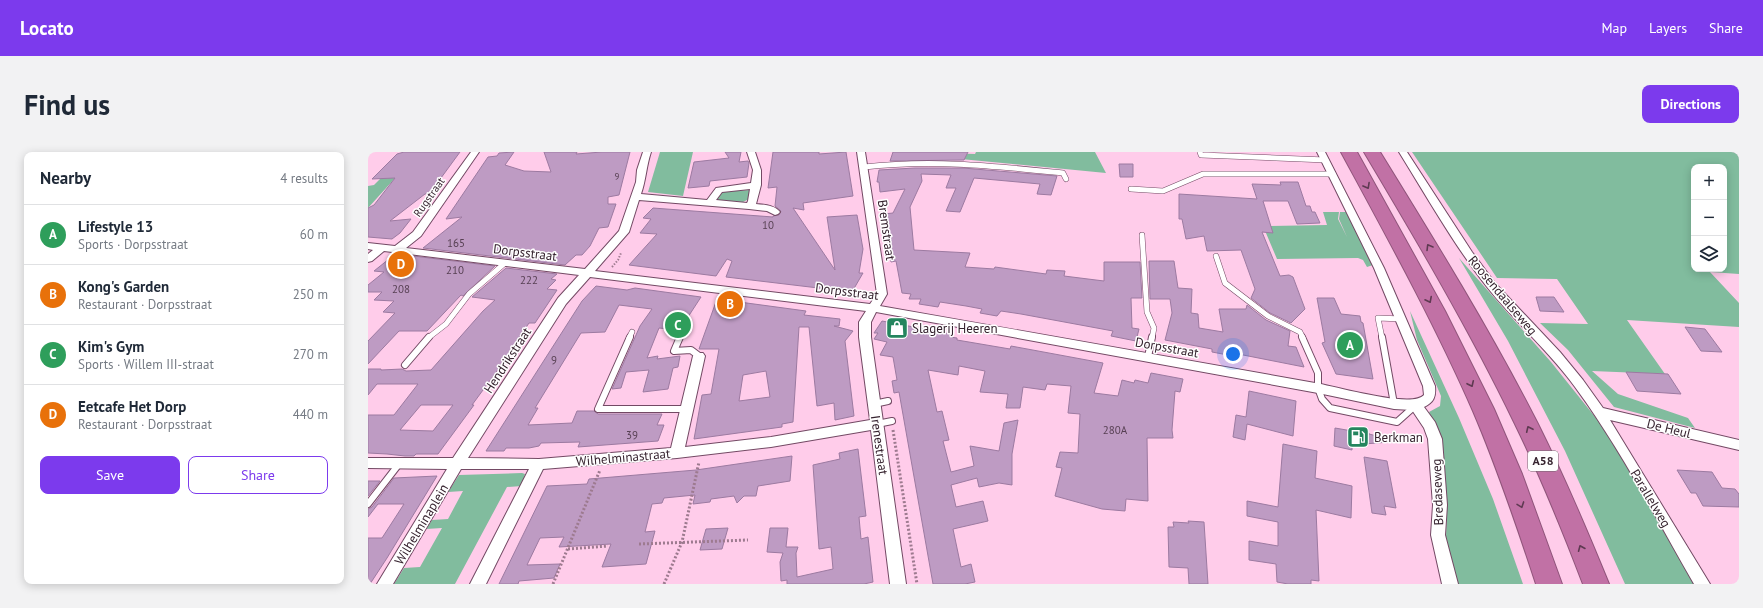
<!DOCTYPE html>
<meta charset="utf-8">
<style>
body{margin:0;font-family:"PT Sans",sans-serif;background:#f2f2f3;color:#1f2937}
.controls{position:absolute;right:12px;top:12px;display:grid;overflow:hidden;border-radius:8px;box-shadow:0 2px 10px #0003}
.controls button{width:36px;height:36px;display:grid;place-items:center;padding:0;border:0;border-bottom:1px solid #e0e1e3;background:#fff;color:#1f2937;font:20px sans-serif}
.you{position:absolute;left:865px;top:202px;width:14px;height:14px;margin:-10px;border:3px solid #fff;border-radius:50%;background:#1a73e8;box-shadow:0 0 0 6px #1a73e833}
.badge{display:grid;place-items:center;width:26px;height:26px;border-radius:50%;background:#7c3aed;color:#fff;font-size:13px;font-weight:700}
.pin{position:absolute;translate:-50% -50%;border:2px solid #fff;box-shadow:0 1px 4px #0006}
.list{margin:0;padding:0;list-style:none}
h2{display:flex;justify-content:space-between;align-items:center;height:52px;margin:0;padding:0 16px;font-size:17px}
h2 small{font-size:13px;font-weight:400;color:#747a83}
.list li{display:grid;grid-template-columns:26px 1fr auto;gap:12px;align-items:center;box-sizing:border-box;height:60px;padding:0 16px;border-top:1px solid #e0e1e3}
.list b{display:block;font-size:15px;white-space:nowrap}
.list p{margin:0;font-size:13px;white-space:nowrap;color:#747a83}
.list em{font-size:13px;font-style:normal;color:#747a83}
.actions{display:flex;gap:8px;padding:12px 16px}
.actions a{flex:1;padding:9px 0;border:1px solid #7c3aed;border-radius:8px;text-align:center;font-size:14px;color:#7c3aed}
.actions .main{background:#7c3aed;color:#fff}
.icon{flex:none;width:22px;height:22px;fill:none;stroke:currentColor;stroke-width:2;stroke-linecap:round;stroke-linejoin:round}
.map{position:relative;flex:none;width:1371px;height:432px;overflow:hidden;border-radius:8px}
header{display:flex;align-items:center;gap:24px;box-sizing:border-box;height:56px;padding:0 20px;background:#7c3aed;color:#fff}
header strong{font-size:19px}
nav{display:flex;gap:22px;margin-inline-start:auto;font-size:14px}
.intro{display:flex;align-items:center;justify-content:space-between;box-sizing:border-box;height:96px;padding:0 24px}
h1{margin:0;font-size:28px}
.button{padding:10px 18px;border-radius:8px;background:#7c3aed;color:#fff;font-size:14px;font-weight:700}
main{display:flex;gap:24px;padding:0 24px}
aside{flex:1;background:#fff;border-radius:8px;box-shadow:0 2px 10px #0003}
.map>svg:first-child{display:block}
.green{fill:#81bc9e;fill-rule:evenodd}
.building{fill:#be9bc3;stroke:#9c7aa1;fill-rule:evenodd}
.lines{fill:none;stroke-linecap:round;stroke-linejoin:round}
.service-far1-casing{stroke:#734964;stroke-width:6}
.service-casing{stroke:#734964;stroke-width:8}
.minor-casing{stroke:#734964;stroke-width:2}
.motorway-casing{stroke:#90557b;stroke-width:2}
.path-far1{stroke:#9d7a8f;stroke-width:2;stroke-dasharray:1.5 1.5;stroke-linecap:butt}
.path{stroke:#9d7a8f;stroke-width:3;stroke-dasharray:2 2;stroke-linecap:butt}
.service-far1{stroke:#fff;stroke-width:5}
.service{stroke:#fff;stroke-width:6}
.minor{fill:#fff;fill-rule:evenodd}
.motorway{fill:#c171a5;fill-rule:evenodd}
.oneway{stroke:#5f3a52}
.labels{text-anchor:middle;stroke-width:3;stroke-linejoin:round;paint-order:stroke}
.far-number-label{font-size:9px;fill:#574053}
.far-street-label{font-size:11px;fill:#35222e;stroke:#fefefe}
.number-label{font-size:11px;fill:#574053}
.shield{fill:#fefefe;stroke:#71646c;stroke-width:1}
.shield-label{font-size:12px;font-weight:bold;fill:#35222e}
.street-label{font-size:13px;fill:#35222e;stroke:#fefefe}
.poi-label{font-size:13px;fill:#35222e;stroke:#fefefe;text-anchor:start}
</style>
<header>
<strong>Locato</strong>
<nav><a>Map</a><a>Layers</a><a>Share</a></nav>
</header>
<div class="intro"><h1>Find us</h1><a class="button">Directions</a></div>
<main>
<aside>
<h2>Nearby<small>4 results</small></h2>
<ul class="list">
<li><span class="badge" style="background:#2e9e5b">A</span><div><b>Lifestyle 13</b><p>Sports · Dorpsstraat</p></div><em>60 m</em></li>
<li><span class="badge" style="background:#e8710a">B</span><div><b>Kong's Garden</b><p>Restaurant · Dorpsstraat</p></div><em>250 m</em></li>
<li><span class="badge" style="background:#2e9e5b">C</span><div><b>Kim's Gym</b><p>Sports · Willem III-straat</p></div><em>270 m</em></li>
<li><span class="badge" style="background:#e8710a">D</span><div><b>Eetcafe Het Dorp</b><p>Restaurant · Dorpsstraat</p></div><em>440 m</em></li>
</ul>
<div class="actions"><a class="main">Save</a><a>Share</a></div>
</aside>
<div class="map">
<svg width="1371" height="432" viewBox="0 0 1371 432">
<rect width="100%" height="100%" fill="#ffccea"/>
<g class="green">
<path d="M292,0H325L315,44L280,40Z"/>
<path d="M608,0H727L738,21L572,5L573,1L607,2Z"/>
<path d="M1044,0H1371V122L1342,120L1371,151V175L1259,168L1297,222L1224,219L1250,242L1320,266L1327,276L1246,255L1200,198L1172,171L1220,172L1189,127L1129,126ZM1326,15H1356V117H1326Z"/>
<path d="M14,25H28L0,56V34L6,33Z"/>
<path d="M382,38L381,47L375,50L348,48L354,40Z"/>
<path d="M955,60H971L970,67L979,85L971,67L972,60H978L1005,113L999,115L995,108L990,106L909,107L895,74L959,73Z"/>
<path d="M1091,106L1183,210L1244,286L1279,351L1327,432H1257L1197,299L1140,189Z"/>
<path d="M1042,159L1091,266L1125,347L1155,432H1089L1078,385L1079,355L1072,286L1061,260L1072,254L1073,244L1049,188Z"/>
<path d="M154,321L157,322L154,334L139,335L87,432H26L36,416L52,415L74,376L58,377L64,368L80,367L95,339L80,340L91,323Z"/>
</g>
<g class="building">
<path d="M36,0H92L62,41L57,42L22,69L43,67L32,81L24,87L0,85V56L6,53L27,26L4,27L29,2Z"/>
<path d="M146,0L137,13L156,19L183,20L176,0H209L208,2L234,0H262L251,43L240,45V52H248L240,75L231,76L222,94L214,103H208L197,113L55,96L94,65L78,67L120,5L129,4L131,1Z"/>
<path d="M357,0H373L371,10L380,9L381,11L379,25L342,29L341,34L320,36L326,10L361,6Z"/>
<path d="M405,0H451V2L478,0L485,44L435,51L436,58L425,56L467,118L459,65L489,63L495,97L491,121H495L484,140L358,125L364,109L359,107L348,124L261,113L289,82L272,81L283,67L275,66L285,56L405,65V64L411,63L413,59L407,54L409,35L400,36Z"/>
<path d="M525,0H600L596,8L522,9Z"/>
<path d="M751,12H765V25H752Z"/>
<path d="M547,16H595L689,24L683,43L669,42L672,32L606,26L592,60L578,59L588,36H578L583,23L553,22L554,29L542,55L546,98L602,101L597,115L626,117L627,115L678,122L679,118L697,119L696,124L736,129V110H772L774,146H763L764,176L771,177L768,189L743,184L745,179L653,162L633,159L629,164L612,161L614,157L598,154L572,150L570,155L551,152L553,147H541L543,142L534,141L528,109L523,110L516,62L525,61L537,37L512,40L511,30H509L511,18Z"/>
<path d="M912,30H930L938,54H942L944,60H947L952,71L929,72L920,49H895L905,81L894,80L912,124L921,123L925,125L937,157L923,171L902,161L883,146L887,137L873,98L839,99L836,84L818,87L814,67H811V42L889,47L884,32L913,33Z"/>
<path d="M45,104L127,114L95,144L93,143L59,179H31L0,212V189L27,161L15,160L26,149L6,148L14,140H0V133L16,120L6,119L21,107L39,109Z"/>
<path d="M781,109H806L810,136L824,137L823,161L830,162L831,176L855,180L851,157H878L879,153L898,168L922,179L920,194L928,195L936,215L865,201V204L844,200V197L797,188L804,161L802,147H782Z"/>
<path d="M138,116L189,122L183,127L188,128L179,137L189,138L167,171H161L146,193H148L104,253H106L70,302H48L46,304H37L19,302L0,301V263H26L50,232H9L0,243V217H13V218L34,217L38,219L63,218L115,159L127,148L104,145ZM53,253H85L65,279L32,278Z"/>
<path d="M228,134L259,138L267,136L333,145L320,165L317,167L311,178L291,176L279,206L290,204L289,207L312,204L310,215L305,216L300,237L275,240L281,218L258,220L253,236L244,237L272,174L284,157L251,153L237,180L213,181L167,256H170L160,273L204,271L209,259H226L230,262H294L289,273H296L290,289L210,295L212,290L173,291L171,294L161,296H138L136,299H118L214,149Z"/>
<path d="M1168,145H1186L1196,160L1172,159Z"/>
<path d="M949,146H966L973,162L992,164L993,170L995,171L1005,227L968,222L954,191L957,190Z"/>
<path d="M349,147L438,159L436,163L472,167L471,174H466L485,179L477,189L486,264L467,268L466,251L449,254L441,175H431L425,270L414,272V275L326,287L334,243L343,242L351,197H331ZM398,219L402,245L371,249L375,223Z"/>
<path d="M514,169L583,182L582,185L589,186V188L642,197L643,194L735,211L726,241L750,244L754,228L766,231L767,228L780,231L783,221L815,227L812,240L807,239L804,278L805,286H779L780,349L758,347L757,359L734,357L687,344L694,316L688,315L692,300L710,301L712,262L700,261L703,234L679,232L677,238L655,235L652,256H638L640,242L612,240L617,219L591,214L590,223L560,218L569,260L574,259L581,288L575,289L583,320L606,314L602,294L631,299L636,271L650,268L644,302V333L631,331L611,335L609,326L583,333L588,355L615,349L620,369L585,377L593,415L603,412L607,430L597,432H565L531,240L526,241L524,229L529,228L525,205L512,203L519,190L506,187L510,181H506Z"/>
<path d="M1317,175L1337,177L1354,200L1333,199Z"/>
<path d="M1258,220L1300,222L1313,242L1269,239Z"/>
<path d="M881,239L928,249L925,284L879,272L877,288L865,285L868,263L878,265Z"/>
<path d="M967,276L990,280V277L1000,279L1001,282L1021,287V290L984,293V298L966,294Z"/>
<path d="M915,292L949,299L947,326L984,334L983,366L948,358L951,429L943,428V432H920L909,430L908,412L881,408V389L910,394V370L879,364V349L910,355Z"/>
<path d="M490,297L498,364L491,365L493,387L500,385L505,430L496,432H419V428L413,429L412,410L415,401L399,400L402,376H420L418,395H430L428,401L429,425L465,417L463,395L451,397L445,313L472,307L471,301Z"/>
<path d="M424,304L422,329L390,334L388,344H376L369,351L366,344L343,347L342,350L325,352L327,343L296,346L294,351L284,352L277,380L287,379L278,412L234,415L243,392L191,395L196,385L172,386L159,413L192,412L186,426L151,429L150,432H131L179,334L219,332L221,327L328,318Z"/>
<path d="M996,305L1019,309L1028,356L1016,354L1018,363L1004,361Z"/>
<path d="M1309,318L1344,320L1354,336L1367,337L1371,342V355L1335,354L1328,341H1323Z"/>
<path d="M69,324L19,406L2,432H0V386H14L36,352H10L0,365V357L4,355L26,326Z"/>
<path d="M0,329H12L0,344Z"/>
<path d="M820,369L836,370L840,432H821L820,416L801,415L800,375H806L805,370L821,371Z"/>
<path d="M360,376L354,397L332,398L338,377Z"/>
</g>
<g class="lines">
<g class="service-far1-casing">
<g id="service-far1">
<path d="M832,0L833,3L958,8"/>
<path d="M496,15C565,7 626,14 695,21L698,27"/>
<path d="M763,37L795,39L835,22H965"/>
<path d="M774,83L779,160L786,176L784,186"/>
<path d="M848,104L857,131L900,164L932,180L935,186"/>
<path d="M60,186L78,172L101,142L137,111"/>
<path d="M261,186L264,180"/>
<path d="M312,186L320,169"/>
<path d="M1014,186L1010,166L1034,167"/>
</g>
</g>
<g class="service-casing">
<g id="service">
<path d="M262,185L230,257H319"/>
<path d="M312,185L306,199L323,198L331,204"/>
<path d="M934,185L950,221V236L954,247L962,256L1029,270L1048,253"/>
<path d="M1014,185L1026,252"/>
<path d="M780,205L784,185"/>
<path d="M37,213L61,185"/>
<path d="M506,252L520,249"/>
<path d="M509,272L524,269"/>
<path d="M0,352L31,312"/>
</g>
</g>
<g class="minor-casing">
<g id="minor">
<path d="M103,0H111L53,84L38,96L217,117L251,79L268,30L269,18L275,0H283C278,15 278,28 273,42L339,48L348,36L383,31L385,18L379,0H387L393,18V33L388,52C397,53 406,53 412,60L410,62L407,63L399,59L381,57L271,48L261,80L227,119L502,152L509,142L489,0H497L519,142L512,154C657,179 802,205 947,231C967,234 1044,257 1056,243L1055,234L1006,116L949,0H957L1016,116L1067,234C1068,245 1066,250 1056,255L1067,270L1074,287L1079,353L1077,383L1090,432H1074L1063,383L1065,353L1060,287L1056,276L1044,258L1026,257L950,241L508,160L503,170V185L538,432H522L503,278L403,295L309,306L175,317L118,432H102L161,317H93L25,432H9L79,317L0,316V306H85L190,146L211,123L16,99L4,109L0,110V102L5,98L0,97V91L27,94L45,80ZM382,37L380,49L379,51L348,48L354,40ZM222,125L498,159L491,170V185L502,268L403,285L317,295L337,204L335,201H327L325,204L303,296L171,307L100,306L198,152Z"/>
<path d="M1031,0H1039L1104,100L1127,131L1192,200L1215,228L1235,256L1371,288V298L1242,268L1342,432H1326C1288,366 1252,296 1207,235C1181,199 1146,169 1119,135C1086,93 1059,45 1031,0Z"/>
</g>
</g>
<g class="motorway-casing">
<g id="motorway">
<path d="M973,0H989L1077,159L1126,257L1154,322L1194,432H1168C1149,374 1129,315 1105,259C1066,170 1019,85 973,0Z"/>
<path d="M996,0H1012C1067,89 1122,178 1170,272C1196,324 1219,378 1241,432H1215C1194,377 1172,323 1146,270C1101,177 1049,89 996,0Z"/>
</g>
</g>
<path class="path-far1" d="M244,115L250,108L253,101"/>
<g class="path">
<path d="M525,278L549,432"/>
<path d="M271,392L380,388"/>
<path d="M200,397L240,394"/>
<path d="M185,432L232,318"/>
<path d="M296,432L314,390L331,310"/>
</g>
<use href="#service-far1" class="service-far1"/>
<use href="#service" class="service"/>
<use href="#minor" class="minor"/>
<use href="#motorway" class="motorway"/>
</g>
<defs><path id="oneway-chevron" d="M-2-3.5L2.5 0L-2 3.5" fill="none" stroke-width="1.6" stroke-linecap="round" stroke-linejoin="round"/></defs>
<g class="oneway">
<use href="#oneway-chevron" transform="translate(999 34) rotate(61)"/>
<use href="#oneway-chevron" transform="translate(1061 95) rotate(-121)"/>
<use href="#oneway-chevron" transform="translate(1061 148) rotate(63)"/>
<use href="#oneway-chevron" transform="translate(1103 232) rotate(65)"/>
<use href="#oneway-chevron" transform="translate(1161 277) rotate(-115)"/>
<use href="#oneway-chevron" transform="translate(1153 353) rotate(70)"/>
<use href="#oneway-chevron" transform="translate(1213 396) rotate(-113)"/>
</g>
<defs>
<g id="shop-square" transform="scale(1.15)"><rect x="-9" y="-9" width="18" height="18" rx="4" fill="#24855e" stroke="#fefefe"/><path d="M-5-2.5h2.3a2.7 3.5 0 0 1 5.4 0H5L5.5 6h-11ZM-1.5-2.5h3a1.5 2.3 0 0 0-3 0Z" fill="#fff"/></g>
<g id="fuel-square" transform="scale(1.15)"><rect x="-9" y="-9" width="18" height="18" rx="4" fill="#24855e" stroke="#fefefe"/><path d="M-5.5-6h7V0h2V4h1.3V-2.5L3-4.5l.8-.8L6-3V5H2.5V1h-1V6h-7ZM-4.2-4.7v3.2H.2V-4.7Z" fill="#fff"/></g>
</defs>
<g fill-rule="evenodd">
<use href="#shop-square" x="529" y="176"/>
<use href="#fuel-square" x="990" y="285"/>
</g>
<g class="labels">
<g class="far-number-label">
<text x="249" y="28">9</text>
</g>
<g class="far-street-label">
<text transform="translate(61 45) rotate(-55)" y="4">Rugstraat</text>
</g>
<g class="number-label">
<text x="400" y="77">10</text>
<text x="88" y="95">165</text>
<text x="87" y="122">210</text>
<text x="161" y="132">222</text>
<text x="33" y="141">208</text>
<text x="186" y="212">9</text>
<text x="747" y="282">280A</text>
<text x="264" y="287">39</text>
</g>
<rect class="shield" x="1160" y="299" width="30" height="20" rx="3"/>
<g class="shield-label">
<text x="1175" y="313">A58</text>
</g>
<g class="street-label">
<text transform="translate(519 78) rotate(82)" y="5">Bremstraat</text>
<text transform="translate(157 100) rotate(7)" y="5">Dorpsstraat</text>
<text transform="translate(479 139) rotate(7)" y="5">Dorpsstraat</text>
<text transform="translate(1135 143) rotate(50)" y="5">Roosendaalseweg</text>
<text transform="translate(799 195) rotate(10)" y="5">Dorpsstraat</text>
<text transform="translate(139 208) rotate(-57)" y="5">Hendrikstraat</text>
<text transform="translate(1301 276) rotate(14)" y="5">De Heul</text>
<text transform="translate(512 293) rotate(82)" y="5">Irenestraat</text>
<text transform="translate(255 305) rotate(-5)" y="5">Wilhelminastraat</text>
<text transform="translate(1069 340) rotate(-92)" y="5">Bredaseweg</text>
<text transform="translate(1283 346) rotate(59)" y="5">Parallelweg</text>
<text transform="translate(53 372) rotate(-59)" y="5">Wilhelminaplein</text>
</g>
<g class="poi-label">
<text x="544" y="181">Slagerij Heeren</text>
<text x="1006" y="290">Berkman</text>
</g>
</g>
</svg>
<div class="controls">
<button>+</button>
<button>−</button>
<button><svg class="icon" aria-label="layers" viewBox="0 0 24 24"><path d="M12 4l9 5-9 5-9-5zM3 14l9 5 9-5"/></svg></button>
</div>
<div class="you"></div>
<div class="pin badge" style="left:982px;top:193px;background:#2e9e5b">A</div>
<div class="pin badge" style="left:362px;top:152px;background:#e8710a">B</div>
<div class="pin badge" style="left:310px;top:173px;background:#2e9e5b">C</div>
<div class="pin badge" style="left:33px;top:112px;background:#e8710a">D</div>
</div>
</main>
